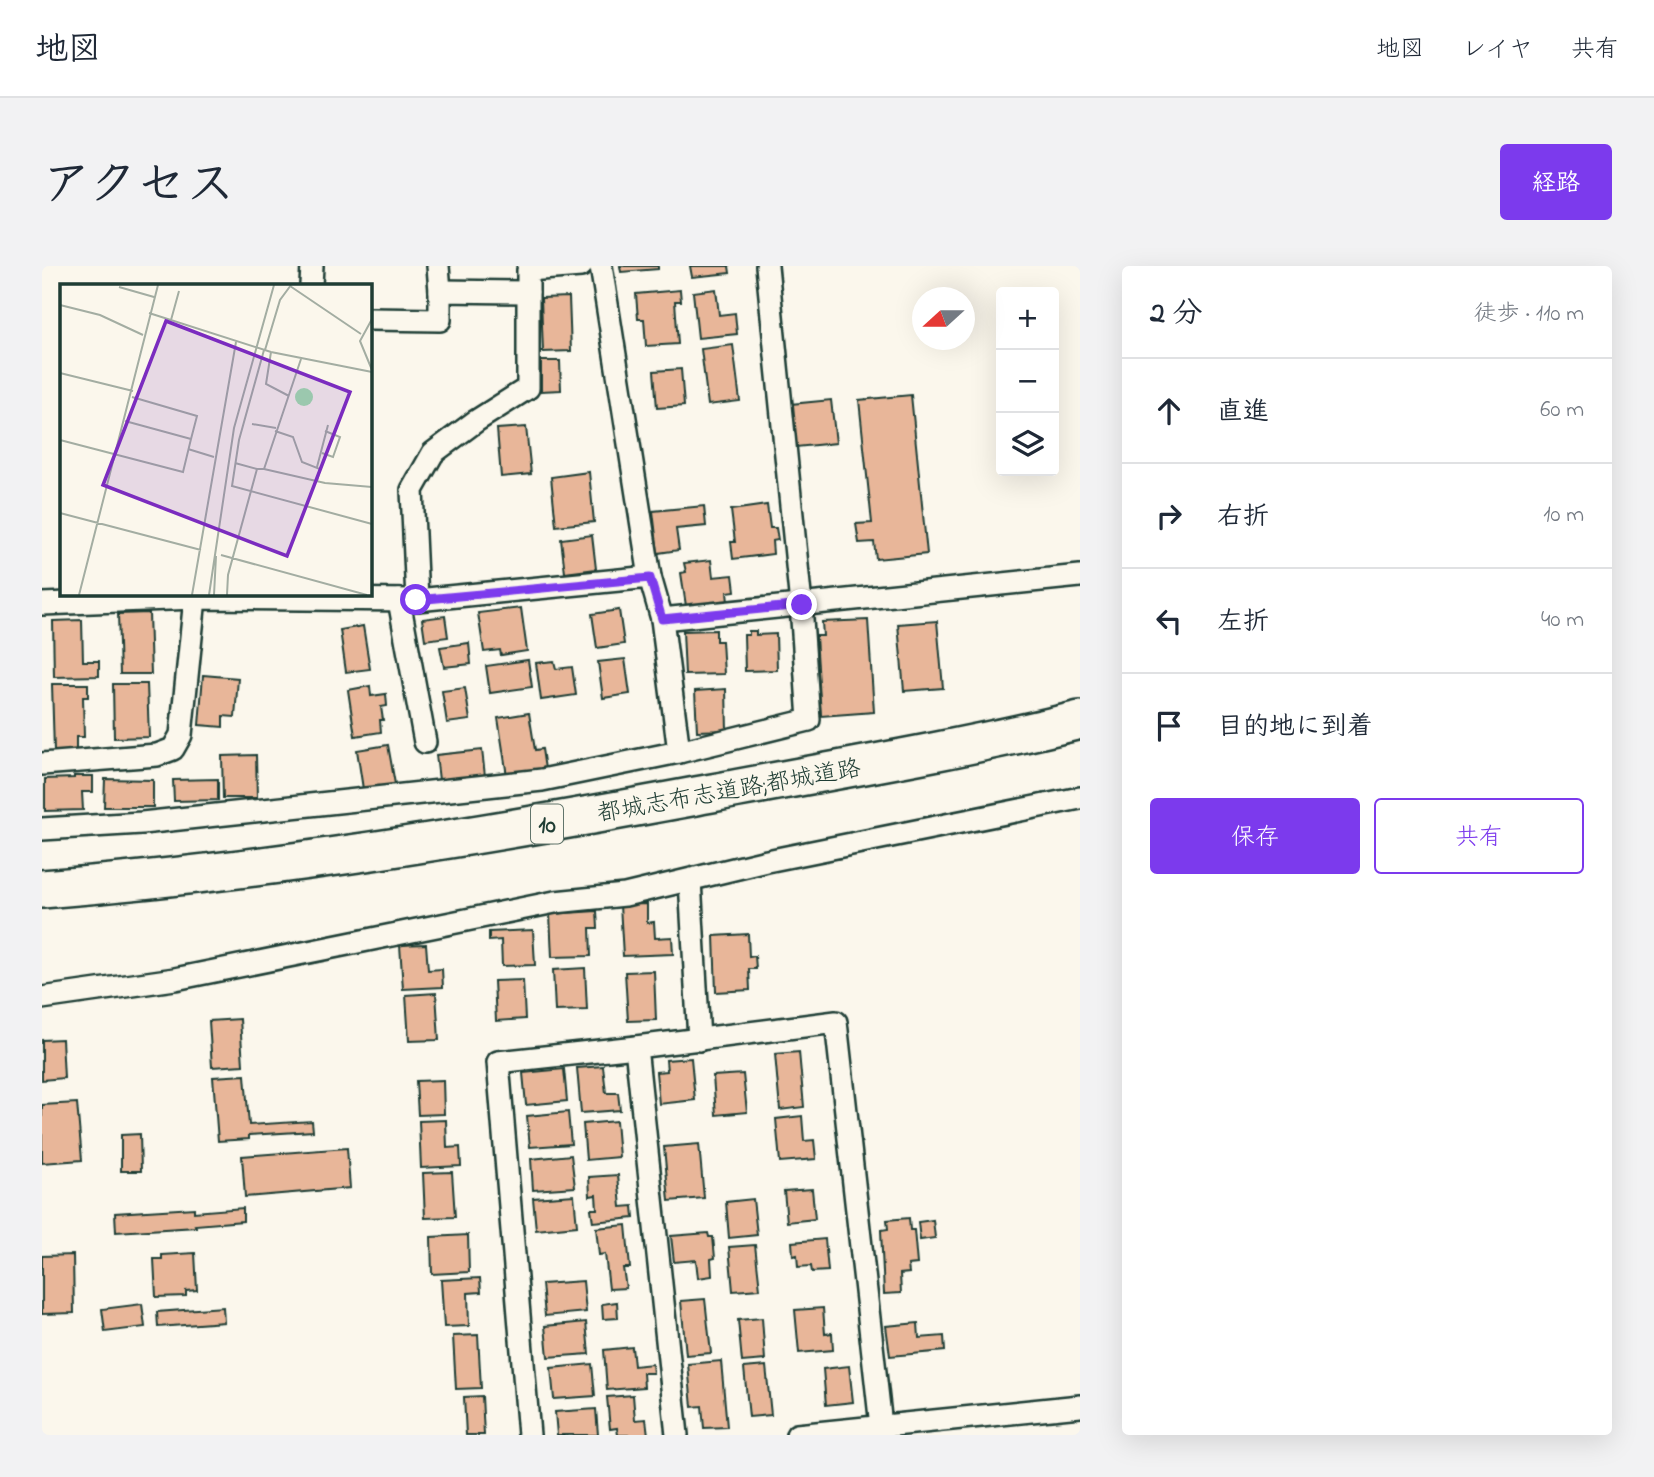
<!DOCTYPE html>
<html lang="ja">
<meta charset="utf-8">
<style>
body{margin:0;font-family:"Indie Flower","Klee One",sans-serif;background:#f2f2f3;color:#1f2937}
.controls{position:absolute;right:21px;top:21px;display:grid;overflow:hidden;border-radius:7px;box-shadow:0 7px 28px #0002}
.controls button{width:63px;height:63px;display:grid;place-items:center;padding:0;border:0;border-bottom:2px solid #e0e1e3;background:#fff;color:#1f2937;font:35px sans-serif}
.compass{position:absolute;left:870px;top:21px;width:63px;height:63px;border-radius:50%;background:#fff;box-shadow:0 7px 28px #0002;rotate:249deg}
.stop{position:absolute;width:21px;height:21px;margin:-16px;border:5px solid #7c3aed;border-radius:50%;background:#fff}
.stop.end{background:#7c3aed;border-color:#fff;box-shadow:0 2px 7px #0008}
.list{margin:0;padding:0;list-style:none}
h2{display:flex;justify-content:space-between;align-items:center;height:91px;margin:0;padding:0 28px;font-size:30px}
h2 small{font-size:23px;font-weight:400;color:#747a83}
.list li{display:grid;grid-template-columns:46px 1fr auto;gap:21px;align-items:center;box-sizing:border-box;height:105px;padding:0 28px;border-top:2px solid #e0e1e3}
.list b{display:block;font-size:26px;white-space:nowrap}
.list em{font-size:23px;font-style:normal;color:#747a83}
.actions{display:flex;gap:14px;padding:21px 28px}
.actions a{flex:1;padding:16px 0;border:2px solid #7c3aed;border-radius:7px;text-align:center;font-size:24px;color:#7c3aed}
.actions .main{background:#7c3aed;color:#fff}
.icon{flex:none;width:38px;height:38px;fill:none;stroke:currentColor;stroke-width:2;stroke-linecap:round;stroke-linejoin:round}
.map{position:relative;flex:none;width:1038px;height:1169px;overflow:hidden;border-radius:7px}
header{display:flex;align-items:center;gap:42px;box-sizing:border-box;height:98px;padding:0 35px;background:#fff;border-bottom:2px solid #e0e1e3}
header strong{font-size:33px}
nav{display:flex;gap:38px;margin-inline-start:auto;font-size:24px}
.intro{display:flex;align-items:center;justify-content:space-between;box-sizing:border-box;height:168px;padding:0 42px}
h1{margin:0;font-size:49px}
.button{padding:18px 32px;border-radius:7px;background:#7c3aed;color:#fff;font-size:24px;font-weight:700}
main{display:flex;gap:42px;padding:0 42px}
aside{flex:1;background:#fff;border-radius:7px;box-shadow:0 7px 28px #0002}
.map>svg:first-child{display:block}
.building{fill:#e8b699;stroke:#1f3d34;stroke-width:2}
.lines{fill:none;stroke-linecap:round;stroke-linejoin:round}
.minor-casing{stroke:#1f3d34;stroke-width:26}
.motorway-casing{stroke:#1f3d34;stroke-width:42}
.minor{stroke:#fbf7ec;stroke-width:21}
.motorway{stroke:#fbf7ec;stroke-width:37}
.route{stroke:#7c3aed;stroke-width:9}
.labels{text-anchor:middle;stroke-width:5;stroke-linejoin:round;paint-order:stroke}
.shield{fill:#fbf7ec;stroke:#61756b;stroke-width:2}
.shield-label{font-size:23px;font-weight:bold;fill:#1f3d34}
.street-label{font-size:24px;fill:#1f3d34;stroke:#fbf7ec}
.inset-road{fill:none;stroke:#a3ada2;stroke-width:2}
.view{fill:#7b2cbf;fill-opacity:0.15;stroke:#7b2cbf;stroke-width:3.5}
.inset-edge{fill:none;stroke:#1f3d34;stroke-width:3.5}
</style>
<header>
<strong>地図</strong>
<nav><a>地図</a><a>レイヤ</a><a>共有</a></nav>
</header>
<div class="intro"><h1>アクセス</h1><a class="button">経路</a></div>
<main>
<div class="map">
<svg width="1038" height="1169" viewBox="0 0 1038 1169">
<rect width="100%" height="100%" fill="#fbf7ec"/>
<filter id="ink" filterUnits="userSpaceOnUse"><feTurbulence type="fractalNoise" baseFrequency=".0143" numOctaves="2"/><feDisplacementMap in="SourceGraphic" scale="14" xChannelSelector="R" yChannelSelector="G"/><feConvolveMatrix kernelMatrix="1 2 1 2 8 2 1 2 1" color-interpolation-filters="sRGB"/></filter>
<g filter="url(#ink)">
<g class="building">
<path d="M578,0H616V3L579,6Z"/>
<path d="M648,0H687L688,7L650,11Z"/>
<path d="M674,23L677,49L693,47L695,68L656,72L651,26Z"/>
<path d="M638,24L639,35H633L636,78L604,80L602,53H596L594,28Z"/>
<path d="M527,31L529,85L501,86L499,32Z"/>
<path d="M691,79L698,135L666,139L659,83Z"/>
<path d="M499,95H518L519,124L499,125Z"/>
<path d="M639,103L642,140L615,142L612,105Z"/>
<path d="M869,129L885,288L834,293L832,276L817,277L814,258L830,257L817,134Z"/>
<path d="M789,134L794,177L754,181L749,138Z"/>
<path d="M484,161L489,208L459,211L455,163Z"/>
<path d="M547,206L552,256L514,260L509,211Z"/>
<path d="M725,239L728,262H734L736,274L730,275L731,288L691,293L689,276H693L689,244Z"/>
<path d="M662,240L664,260L634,263L637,284L616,287L611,245Z"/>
<path d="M550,269L554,303L523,307L519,273Z"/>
<path d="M669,294L671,311L691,309L693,325L685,326L686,336L644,340L639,307L644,306L642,297Z"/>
<path d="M479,342L485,385L459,389L458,384L442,386L436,347Z"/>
<path d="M577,344L582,378L555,382L550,348Z"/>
<path d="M107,347L109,408H78L76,348Z"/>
<path d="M403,350L406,371L383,374L380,353Z"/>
<path d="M40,354L41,395H57V410L12,411L11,355Z"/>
<path d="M826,354L832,446L779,450L774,370H781L780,356Z"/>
<path d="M895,355L901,422L862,425L856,358Z"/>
<path d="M321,360L328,403L304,406L298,364Z"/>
<path d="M674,364V375H680L682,408L643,409L641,365Z"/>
<path d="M707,365H714V369L734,368L735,404L703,405L702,369H707Z"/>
<path d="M427,377L429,398L402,401L398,381Z"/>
<path d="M583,393L588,428L561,432L556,396Z"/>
<path d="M486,394L490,421L448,427L444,400Z"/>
<path d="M512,395L514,403L530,401L534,429L499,434L494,397Z"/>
<path d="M161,409L196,412L193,451L181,450V461L157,459Z"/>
<path d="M10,418H46V431H41L42,471H34V485H12Z"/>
<path d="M71,418H105L107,471L72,472Z"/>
<path d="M328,420L329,430L344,428L345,440L339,441L341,454H338L339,466L313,470L306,424Z"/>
<path d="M423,422L428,454L405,457L400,425Z"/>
<path d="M684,423L685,464L655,465L653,425Z"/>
<path d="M487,447L493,484L500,483L503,503L465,510L456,452Z"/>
<path d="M346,479L353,518L321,523L315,484Z"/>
<path d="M440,484L443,510L397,514L394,489Z"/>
<path d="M214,489L215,532H181L180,490Z"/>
<path d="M32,510H51V526H40L41,544L3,545V513L32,512Z"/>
<path d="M63,513L111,514V541H62Z"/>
<path d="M176,513V534L132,535L131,514Z"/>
<path d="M605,638V657L612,656L613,672L630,671L631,688L581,690L578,639Z"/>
<path d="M555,645L556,662H548L549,690L510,691L508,648Z"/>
<path d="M491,664L493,699L460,700L459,674L447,675V666Z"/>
<path d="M706,668L707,691L713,690L714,703H707L708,724L674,726L672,670Z"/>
<path d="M384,678L386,704L400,703L401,721L361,723L358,679Z"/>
<path d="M543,702L545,744L513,745L511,704Z"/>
<path d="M612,705L614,754L586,755L583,706Z"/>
<path d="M481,714L483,753L454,755L452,715Z"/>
<path d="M394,727L397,774L367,775L364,729Z"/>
<path d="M198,753L201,799L170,801L167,755Z"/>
<path d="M20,773L22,812L0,814V774Z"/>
<path d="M757,786L762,841L738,844L733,788Z"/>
<path d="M649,792L653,834L617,838L614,806L625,805L624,794Z"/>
<path d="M561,800L564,827H576L578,844L539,847L535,802Z"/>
<path d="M522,803L525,835L484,839L481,807Z"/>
<path d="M701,808L705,846L674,849L671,810Z"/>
<path d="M203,809L207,859L270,855L271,865L207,869V873L176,875L171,811Z"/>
<path d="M401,814L402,848L376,849L374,815Z"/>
<path d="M35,837L40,894L0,897V839Z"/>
<path d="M526,846L529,878L488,881L485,850Z"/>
<path d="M760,850L762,875L772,874L774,893L738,896L734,853Z"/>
<path d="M404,854L405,882L418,881L419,900L379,902L377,855Z"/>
<path d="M574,855L577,891L544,894L541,858Z"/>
<path d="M98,868L99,905H79V869Z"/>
<path d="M657,878L662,932L627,935L622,881Z"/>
<path d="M305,882L308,922L203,931L200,890Z"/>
<path d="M529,889L533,921L491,924L489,893Z"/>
<path d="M410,906L413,951L383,952L381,907Z"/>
<path d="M576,909L579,941L591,940L592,952L551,956L549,943H555L554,929L548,930L547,911Z"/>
<path d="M770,923L773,953L745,956L742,925Z"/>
<path d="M532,929L535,960L494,964L491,932Z"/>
<path d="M711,933L715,969L687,972L684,936Z"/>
<path d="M152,942V946L201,942V955L153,959L154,961L74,966L73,947Z"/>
<path d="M867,952L868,964H872L875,998L866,999L867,1007L858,1008L859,1027L842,1028L839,964L846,963L845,954Z"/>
<path d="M891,954L893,972L878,974L876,956Z"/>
<path d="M584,959L588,1002H581L584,1022L567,1023L563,988L557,989L554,962Z"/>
<path d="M666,967L667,971H671L673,992L669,993L670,1010L656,1012L654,994L632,996L629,970Z"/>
<path d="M426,969L427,1006L390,1008L389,971Z"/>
<path d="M783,973L786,1005L770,1006L769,1000L756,1001L755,989L751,990L750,976Z"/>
<path d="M713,979L718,1023L691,1025L687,981Z"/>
<path d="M153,987L155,1024L144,1025V1030L114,1031L112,993H120V989Z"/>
<path d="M31,989L32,1047L0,1048V990Z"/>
<path d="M438,1012L439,1026L426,1027L427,1060L402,1061L399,1014Z"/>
<path d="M541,1015L544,1046L503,1050L500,1018Z"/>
<path d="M663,1033L669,1087L644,1089L639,1035Z"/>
<path d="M575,1036L576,1052L561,1053L560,1038Z"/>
<path d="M100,1038L103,1061L63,1066L60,1043Z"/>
<path d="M181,1041L182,1056L116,1061L115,1046Z"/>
<path d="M781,1042L783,1068L790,1067L791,1084L757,1087L753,1044Z"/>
<path d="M720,1052L723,1094L700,1096L696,1054Z"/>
<path d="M544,1056L547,1088L506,1091L503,1060Z"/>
<path d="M876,1057L877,1072L902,1070L903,1085L848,1090L844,1060Z"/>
<path d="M436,1069L439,1122L414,1123L411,1070Z"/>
<path d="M590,1081L592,1100L610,1098L611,1107H601L602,1121L565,1124L562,1084Z"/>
<path d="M679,1095L685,1161L662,1162L660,1140L650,1141L646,1098Z"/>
<path d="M550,1098L553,1130L512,1133L509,1102Z"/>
<path d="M724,1100L729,1149L707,1151L702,1102Z"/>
<path d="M807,1100L811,1136L784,1139L781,1103Z"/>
<path d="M591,1129L593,1154L604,1153L606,1169H576L575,1162L568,1163L565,1131Z"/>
<path d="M440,1130L442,1169H424L422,1131Z"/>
<path d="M554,1143L556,1169H515L513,1146Z"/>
</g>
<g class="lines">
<g class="minor-casing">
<g id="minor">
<path d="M396,0L398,25"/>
<path d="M559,0L608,311"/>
<path d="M269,19L270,0"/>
<path d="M327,53L398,54V25L486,26"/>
<path d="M357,334L383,476"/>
<path d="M375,334L370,224L391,187L434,155L486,122V4L539,0"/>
<path d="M0,338L153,332L375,334L608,311L620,353L1038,310"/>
<path d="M620,353L637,486"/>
<path d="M0,498L115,489L131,483L139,469L153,332"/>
<path d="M0,563L100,557L500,514L637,486L767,454L759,339L725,0"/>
<path d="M648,614L657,774"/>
<path d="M0,732L133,713L513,636L583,629L725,595L1038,532"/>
<path d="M487,1169L456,796L594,781"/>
<path d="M635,1169L594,781L794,756L840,1169"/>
<path d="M755,1169L1038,1140"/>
</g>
</g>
<g class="motorway-casing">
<path id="motorway" d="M0,623C220,606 438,570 654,530C782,506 911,485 1038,454"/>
</g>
<use href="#minor" class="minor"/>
<use href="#motorway" class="motorway"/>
</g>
</g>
<g class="lines" filter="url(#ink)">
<path class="route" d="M374,334L608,312L620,353L760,339"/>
</g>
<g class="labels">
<rect class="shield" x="489" y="538.5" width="32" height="39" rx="5"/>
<g class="shield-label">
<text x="505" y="566">10</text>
</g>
<g class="street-label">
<text transform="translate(687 524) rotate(-10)" y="8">都城志布志道路;都城道路</text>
</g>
</g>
<g transform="translate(18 18)">
<rect width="312" height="312" fill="#fbf7ec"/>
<path d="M235 113a9 9 0 1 1 18 0a9 9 0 1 1-18 0Z" fill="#a2e3ac"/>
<path class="inset-road" d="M230,2L301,50M59,3L94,13M0,21L40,31L83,51M89,29L211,68L312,88M312,35L300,57L312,86M111,36L119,7M204,66L179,156L172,202L312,240M205,66L220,16L231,1M211,68L206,100L229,112M0,89L73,107M72,113L137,132L131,155M192,140L216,144M215,147L233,153L242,178L260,185L257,197M0,156L123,188L131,155L65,137M128,165L154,173M262,169L273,173L280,153L265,147M175,179L197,185M257,183L268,141M204,185L265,199L312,203M0,229L141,266M161,271L307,311M19,311L98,1M132,311L176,58M149,311L174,144L214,1M154,311L156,272M167,311L168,291L197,185H204L241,75"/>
<path class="view" d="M106,37L290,108L227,272L43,201Z"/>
<rect width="312" height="312" class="inset-edge"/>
</g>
</svg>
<div class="controls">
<button>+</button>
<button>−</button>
<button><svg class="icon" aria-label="layers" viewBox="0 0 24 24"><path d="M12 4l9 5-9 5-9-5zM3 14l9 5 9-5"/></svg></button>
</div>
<svg class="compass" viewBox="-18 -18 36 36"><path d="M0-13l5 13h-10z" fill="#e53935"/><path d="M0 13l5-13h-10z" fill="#747a83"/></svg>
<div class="stop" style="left:374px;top:334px"></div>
<div class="stop end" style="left:760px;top:339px"></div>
</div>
<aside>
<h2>2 分<small>徒歩 · 110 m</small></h2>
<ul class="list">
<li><svg class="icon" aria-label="ahead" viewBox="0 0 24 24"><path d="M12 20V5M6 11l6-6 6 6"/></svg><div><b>直進</b></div><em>60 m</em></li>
<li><svg class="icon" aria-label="right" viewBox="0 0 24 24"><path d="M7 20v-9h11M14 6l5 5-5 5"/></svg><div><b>右折</b></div><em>10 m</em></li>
<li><svg class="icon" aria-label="left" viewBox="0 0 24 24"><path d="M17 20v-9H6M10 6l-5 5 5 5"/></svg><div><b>左折</b></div><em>40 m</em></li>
<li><svg class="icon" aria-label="arrive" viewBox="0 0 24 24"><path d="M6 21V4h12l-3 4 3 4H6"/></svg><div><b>目的地に到着</b></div></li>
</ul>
<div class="actions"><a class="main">保存</a><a>共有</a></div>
</aside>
</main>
